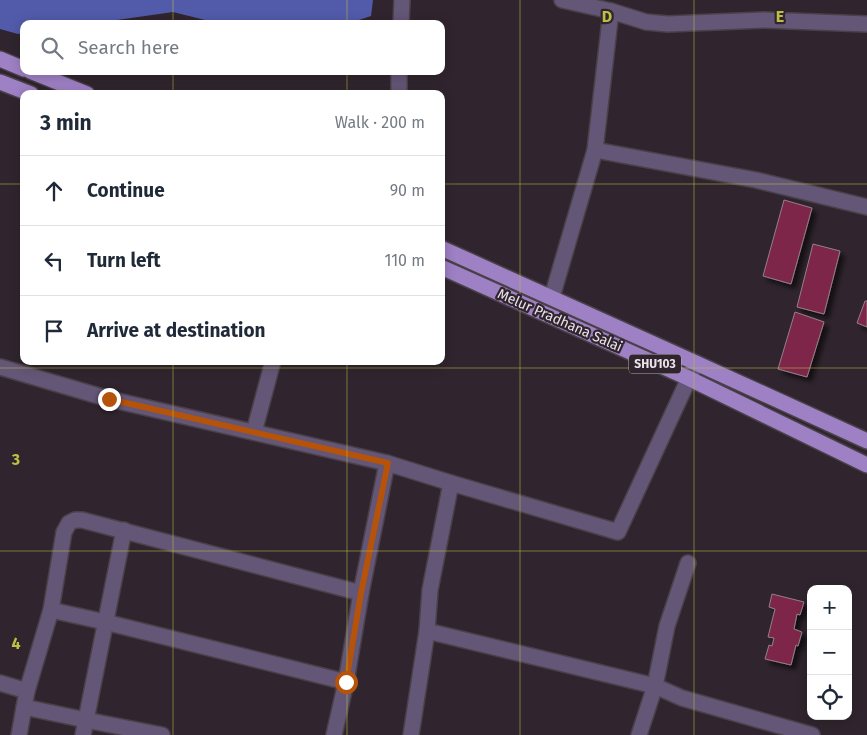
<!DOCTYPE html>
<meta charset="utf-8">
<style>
body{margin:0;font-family:"Fira Sans",sans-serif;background:#f6f6f7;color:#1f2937}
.controls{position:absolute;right:15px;bottom:15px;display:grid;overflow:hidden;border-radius:10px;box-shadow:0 2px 12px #0003}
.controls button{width:45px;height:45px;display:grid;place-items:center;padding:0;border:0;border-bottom:1px solid #e0e1e3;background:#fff;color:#1f2937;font:25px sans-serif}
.stop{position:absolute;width:15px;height:15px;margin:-11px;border:4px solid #b45309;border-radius:50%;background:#fff}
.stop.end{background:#b45309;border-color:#fff;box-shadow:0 1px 5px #0008}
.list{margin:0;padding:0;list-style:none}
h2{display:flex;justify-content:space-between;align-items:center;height:65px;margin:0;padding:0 20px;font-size:21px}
h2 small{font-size:16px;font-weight:400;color:#747a83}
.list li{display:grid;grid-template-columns:32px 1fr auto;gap:15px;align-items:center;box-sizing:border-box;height:70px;padding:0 20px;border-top:1px solid #e0e1e3}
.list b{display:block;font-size:19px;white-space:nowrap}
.list em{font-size:16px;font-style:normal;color:#747a83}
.icon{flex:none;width:28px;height:28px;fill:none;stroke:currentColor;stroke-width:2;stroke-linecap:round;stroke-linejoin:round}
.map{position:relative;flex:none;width:867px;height:735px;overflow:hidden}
.search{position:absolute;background:#fff;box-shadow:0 2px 12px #0003;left:20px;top:20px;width:425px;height:55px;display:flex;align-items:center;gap:12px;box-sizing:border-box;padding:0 18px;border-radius:10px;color:#747a83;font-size:19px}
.panel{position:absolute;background:#fff;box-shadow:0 2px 12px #0003;left:20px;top:90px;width:425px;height:275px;border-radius:10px}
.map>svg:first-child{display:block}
.water{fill:#525baa}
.building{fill:#7d264a;stroke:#938186;filter:url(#shadow)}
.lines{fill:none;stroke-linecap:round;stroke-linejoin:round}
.minor-casing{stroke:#4a4048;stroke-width:18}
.major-casing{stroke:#4a4048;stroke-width:18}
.minor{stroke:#645677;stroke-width:15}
.major{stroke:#9e80c5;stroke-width:15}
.route{stroke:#b45309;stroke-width:6}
.grid{fill:none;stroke:#bdbf43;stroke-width:1;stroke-opacity:0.55}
.labels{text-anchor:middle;stroke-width:4.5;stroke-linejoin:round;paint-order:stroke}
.shield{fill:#30252e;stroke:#b3aab2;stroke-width:1}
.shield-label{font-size:12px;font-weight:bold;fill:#ebe3ea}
.street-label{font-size:14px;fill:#ebe3ea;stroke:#30252e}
.grid-label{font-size:16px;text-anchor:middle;font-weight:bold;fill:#bdbf43;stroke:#30252e;stroke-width:4.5;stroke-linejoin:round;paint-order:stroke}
</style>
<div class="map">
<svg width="867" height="735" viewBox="0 0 867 735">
<defs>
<filter id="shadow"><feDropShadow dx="4.5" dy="4.5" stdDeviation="2.5" flood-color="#0009"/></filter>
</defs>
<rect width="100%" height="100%" fill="#30252e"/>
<path class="water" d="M0,0H373L371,16L347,24H221L173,12L89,24H24V33L18,34L0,29Z"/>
<g class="building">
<path d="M784,200L812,208L791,284L763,276Z"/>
<path d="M813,244L840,251L824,314L797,307Z"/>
<path d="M865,301H867V327L857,323Z"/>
<path d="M795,312L824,322L807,377L778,369Z"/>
<path d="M772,594L804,602L800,615L797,614L794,629L802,632L798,646L796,645L791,665L765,659L769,645L772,646L774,638L768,637L775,609L769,607Z"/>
</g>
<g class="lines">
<g class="minor-casing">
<g id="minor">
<path d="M562,0L611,11L595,150L756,180L867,207"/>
<path d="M611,11L646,22L668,24L764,20L867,24"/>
<path d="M401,24L402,0"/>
<path d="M399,94V71"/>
<path d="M552,297L595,150"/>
<path d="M0,367L109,399L387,463"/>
<path d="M254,432L273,361"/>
<path d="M51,610L105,622L346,682"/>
<path d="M427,631L655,686L682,698L812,735"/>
<path d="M0,683L27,691"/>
<path d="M24,707L86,720L124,530"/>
<path d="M19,735L27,691L51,610L64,532L69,523L75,520H82L361,593"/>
<path d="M83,735L86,720L162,735"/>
<path d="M334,735L346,682L361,593L387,463L451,483L618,532L696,363"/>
<path d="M411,735L427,631L430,590L451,483"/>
<path d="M639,735L655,686L667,626L688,563"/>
</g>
</g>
<g class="major-casing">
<g id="major">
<path d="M0,59L24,69"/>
<path d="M30,71L87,94"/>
<path d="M0,82L31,94"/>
<path d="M441,248L696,363L867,441"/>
<path d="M441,267L688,378L867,465"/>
</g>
</g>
<use href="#minor" class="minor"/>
<use href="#major" class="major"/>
</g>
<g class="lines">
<path class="route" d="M109,399L388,463L361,593L346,682"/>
</g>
<path class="grid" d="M173,0V24M347,0V24M520,0V735M694,0V735M173,71V94M347,71V94M0,184H24M441,184H867M173,361V735M347,361V735M0,368H867M0,551H867"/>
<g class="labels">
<rect class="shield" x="629" y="354.5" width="52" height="19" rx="4"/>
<g class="shield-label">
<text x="655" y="368">SHU103</text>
</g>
<g class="street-label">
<text transform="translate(560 320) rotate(24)" y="5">Melur Pradhana Salai</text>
</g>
</g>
<g class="grid-label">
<text x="607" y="22">D</text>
<text x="780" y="22">E</text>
<text x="16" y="465">3</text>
<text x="16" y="649">4</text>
</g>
</svg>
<div class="controls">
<button>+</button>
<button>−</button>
<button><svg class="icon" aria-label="locate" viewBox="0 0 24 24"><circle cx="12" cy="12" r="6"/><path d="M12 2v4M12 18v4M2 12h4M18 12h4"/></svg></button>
</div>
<div class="stop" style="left:346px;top:682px"></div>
<div class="stop end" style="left:109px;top:399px"></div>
<div class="search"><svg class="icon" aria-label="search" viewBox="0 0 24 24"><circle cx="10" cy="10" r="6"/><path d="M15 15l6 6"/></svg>Search here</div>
<section class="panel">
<h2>3 min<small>Walk · 200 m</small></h2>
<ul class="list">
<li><svg class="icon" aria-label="ahead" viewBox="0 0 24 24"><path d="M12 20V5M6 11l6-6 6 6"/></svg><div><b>Continue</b></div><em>90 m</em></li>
<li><svg class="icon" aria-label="left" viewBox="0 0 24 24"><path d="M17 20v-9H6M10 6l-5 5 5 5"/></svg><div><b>Turn left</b></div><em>110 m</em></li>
<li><svg class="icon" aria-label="arrive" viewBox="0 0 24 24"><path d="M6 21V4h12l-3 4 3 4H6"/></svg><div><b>Arrive at destination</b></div></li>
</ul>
</section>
</div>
